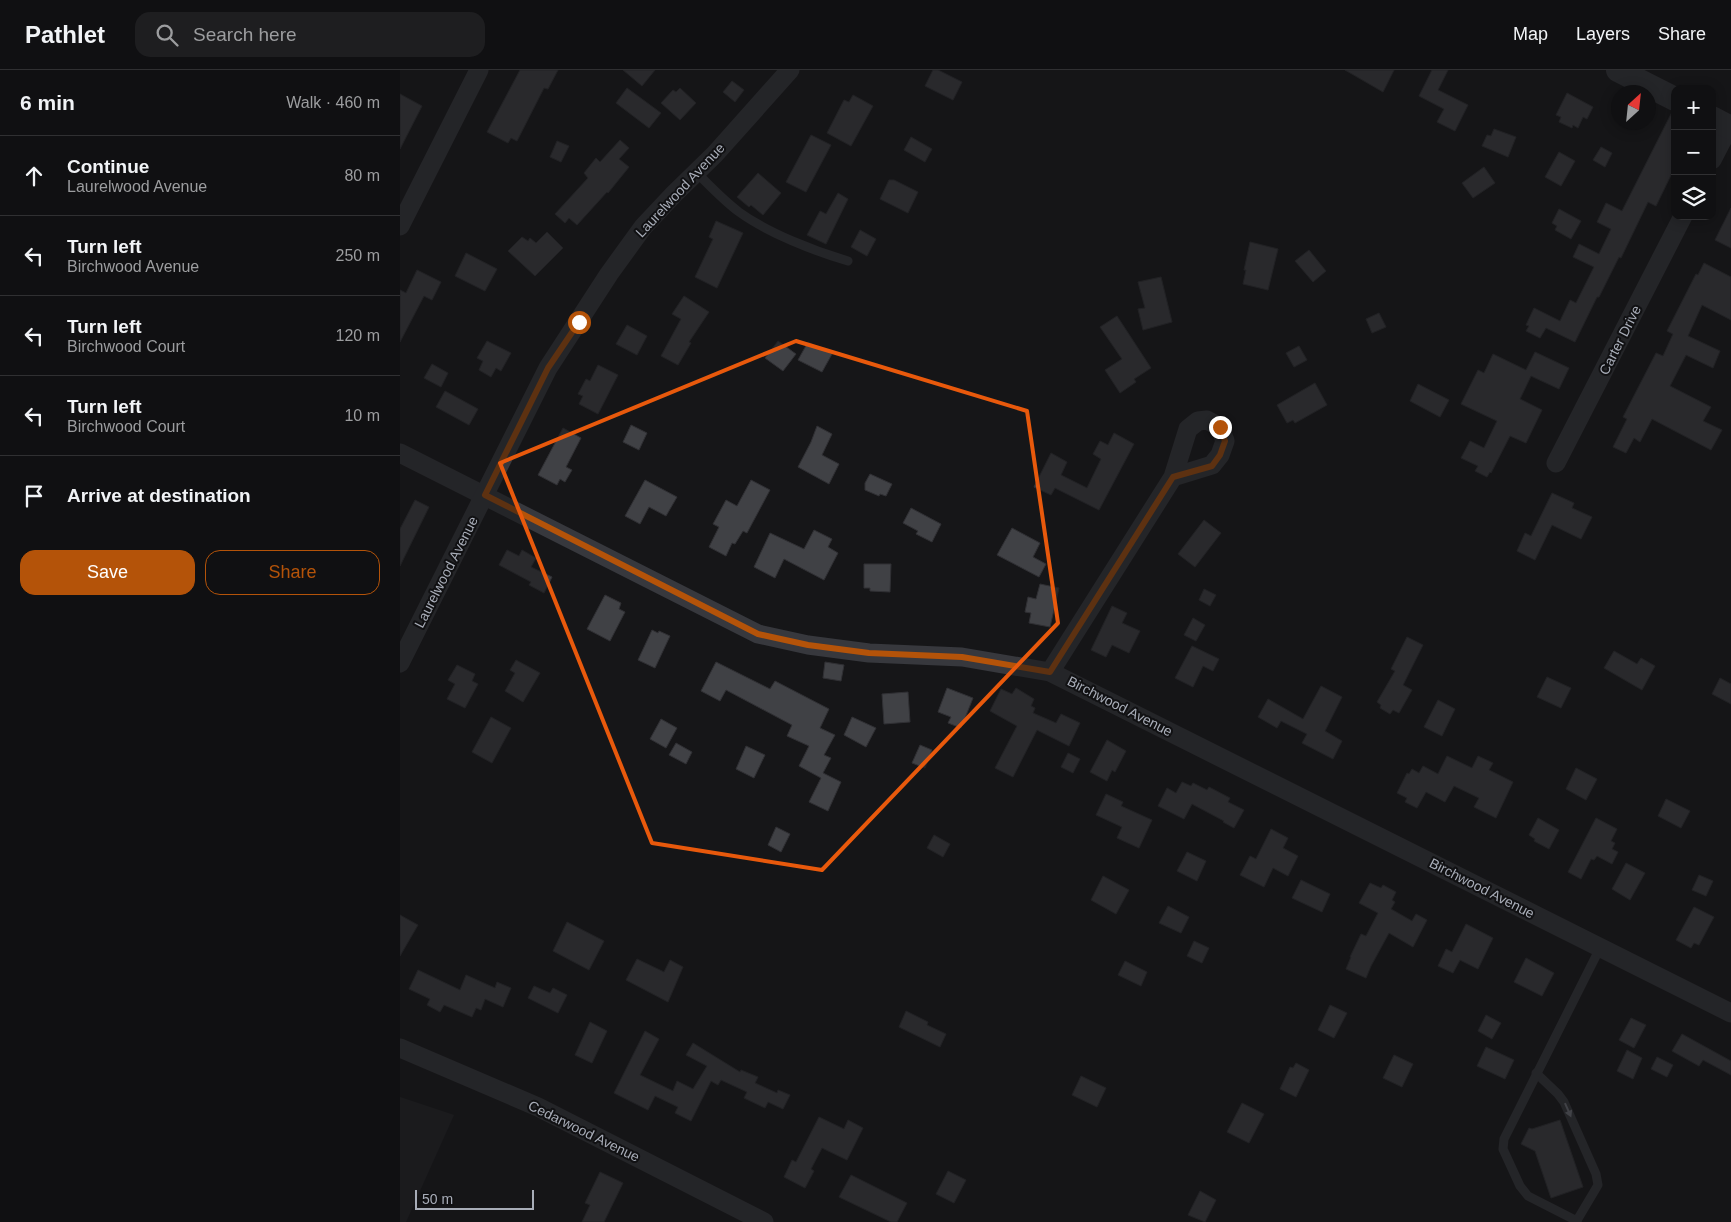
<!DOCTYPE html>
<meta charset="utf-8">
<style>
body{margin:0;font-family:Arial,sans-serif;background:#1e1e20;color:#f1f3f6}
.controls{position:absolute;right:15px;top:15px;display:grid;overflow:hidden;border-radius:10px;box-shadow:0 2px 12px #0003}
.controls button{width:45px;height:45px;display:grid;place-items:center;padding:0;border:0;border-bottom:1px solid #303032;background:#101012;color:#f1f3f6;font:25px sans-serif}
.compass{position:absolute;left:1211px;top:15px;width:45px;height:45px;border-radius:50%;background:#101012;box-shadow:0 2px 12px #0003;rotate:27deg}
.scale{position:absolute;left:15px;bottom:12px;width:119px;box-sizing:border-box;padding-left:5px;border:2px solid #a8adb8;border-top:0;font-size:14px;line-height:18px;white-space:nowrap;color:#a8adb8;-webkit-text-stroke:4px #111113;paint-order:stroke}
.stop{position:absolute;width:15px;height:15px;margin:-11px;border:4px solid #b45309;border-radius:50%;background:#fff}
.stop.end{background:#b45309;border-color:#fff;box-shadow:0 1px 5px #0008}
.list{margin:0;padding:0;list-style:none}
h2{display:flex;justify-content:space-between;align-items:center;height:65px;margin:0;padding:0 20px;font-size:21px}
h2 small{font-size:16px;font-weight:400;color:#9c9d9f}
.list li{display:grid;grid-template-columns:32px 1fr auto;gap:15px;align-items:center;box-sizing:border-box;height:80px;padding:0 20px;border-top:1px solid #303032}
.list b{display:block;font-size:19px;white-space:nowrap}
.list p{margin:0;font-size:16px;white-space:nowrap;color:#9c9d9f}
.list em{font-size:16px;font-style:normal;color:#9c9d9f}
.actions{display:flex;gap:10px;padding:15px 20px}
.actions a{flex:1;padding:11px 0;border:1px solid #b45309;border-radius:15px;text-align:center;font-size:18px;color:#b45309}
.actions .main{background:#b45309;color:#fff}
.icon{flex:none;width:28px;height:28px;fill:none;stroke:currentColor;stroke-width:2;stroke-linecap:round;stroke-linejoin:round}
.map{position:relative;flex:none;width:1331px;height:1152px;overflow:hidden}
header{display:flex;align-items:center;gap:30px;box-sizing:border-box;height:70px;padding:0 25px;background:#101012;border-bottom:1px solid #303032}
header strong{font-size:24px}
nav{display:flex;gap:28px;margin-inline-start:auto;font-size:18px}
.search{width:350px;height:45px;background:#1e1e20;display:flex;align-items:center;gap:12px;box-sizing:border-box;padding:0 18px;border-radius:15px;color:#9c9d9f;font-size:19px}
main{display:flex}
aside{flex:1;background:#101012}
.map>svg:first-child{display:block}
.built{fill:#222225}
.building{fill:#404145;stroke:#303034}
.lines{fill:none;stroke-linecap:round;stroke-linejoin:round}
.service{stroke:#37383d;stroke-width:9}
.minor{stroke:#37383d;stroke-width:19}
.tertiary{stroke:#37383d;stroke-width:24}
.oneway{fill:#757881}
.route{stroke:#b45309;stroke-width:6}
.marked{fill:none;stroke:#e8590c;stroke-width:4;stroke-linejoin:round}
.labels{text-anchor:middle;stroke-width:4;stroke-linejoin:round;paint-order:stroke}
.street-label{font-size:14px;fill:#a8adb8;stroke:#111113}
</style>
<header>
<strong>Pathlet</strong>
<div class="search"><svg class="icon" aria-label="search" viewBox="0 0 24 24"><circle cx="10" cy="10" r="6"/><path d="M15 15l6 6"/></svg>Search here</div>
<nav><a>Map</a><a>Layers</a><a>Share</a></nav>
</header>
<main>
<aside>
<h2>6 min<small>Walk · 460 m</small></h2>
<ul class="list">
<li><svg class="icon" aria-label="ahead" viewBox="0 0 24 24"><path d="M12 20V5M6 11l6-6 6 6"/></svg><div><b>Continue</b><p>Laurelwood Avenue</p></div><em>80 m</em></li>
<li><svg class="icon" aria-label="left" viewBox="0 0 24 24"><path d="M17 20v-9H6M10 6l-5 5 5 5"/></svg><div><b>Turn left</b><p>Birchwood Avenue</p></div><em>250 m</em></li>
<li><svg class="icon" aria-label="left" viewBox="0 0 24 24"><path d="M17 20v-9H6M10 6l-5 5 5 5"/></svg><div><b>Turn left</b><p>Birchwood Court</p></div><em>120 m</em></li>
<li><svg class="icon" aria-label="left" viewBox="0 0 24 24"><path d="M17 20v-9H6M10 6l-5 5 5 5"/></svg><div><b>Turn left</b><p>Birchwood Court</p></div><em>10 m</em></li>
<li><svg class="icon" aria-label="arrive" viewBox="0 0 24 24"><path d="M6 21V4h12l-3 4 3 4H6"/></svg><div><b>Arrive at destination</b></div></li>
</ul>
<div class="actions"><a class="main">Save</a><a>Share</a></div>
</aside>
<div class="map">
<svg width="1331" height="1152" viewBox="0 0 1331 1152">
<rect width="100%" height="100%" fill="#161618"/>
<path class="built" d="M0,1027L54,1045L6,1152H0Z"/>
<g class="building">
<path d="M120,0H158L148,19L144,18L117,71L111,68L108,73L87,62Z"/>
<path d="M223,0H255L242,16Z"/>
<path d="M533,0H538L562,12L553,30L525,16Z"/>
<path d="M945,0H994L983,22Z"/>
<path d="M1032,0H1048L1038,20L1068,35L1055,61L1037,52L1044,39L1019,26Z"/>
<path d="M332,11L344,20L335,32L323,22Z"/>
<path d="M227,18L261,43L249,58L216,33Z"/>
<path d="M280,18L296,33L280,50L261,33L273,20L276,22Z"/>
<path d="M1167,23L1193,37L1187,49L1183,47L1178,58L1173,55L1172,58L1159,52L1161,47L1156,45Z"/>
<path d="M0,24L22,36L0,79Z"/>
<path d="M453,25L473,36L451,76L427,63L444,30L449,32Z"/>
<path d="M1272,42L1275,43V97L1256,136L1248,132L1221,188L1219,187L1199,227H1197L1175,272L1146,258L1140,268L1126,261L1129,256L1126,255L1134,238L1160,251L1170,230L1176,233L1194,197L1173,187L1179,174L1199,184L1211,159L1197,152L1206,133L1222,141Z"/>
<path d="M1094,59L1116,67L1108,87L1082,76L1087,65L1091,66Z"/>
<path d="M411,65L431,75L406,122L386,112Z"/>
<path d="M511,67L532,79L525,92L504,80Z"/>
<path d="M220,70L229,78L219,89L229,97L208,123L207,122L177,155L169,148L165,153L155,144L188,108L184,103L196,88L200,92Z"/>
<path d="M157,71L169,76L161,92L150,87Z"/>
<path d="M1201,77L1212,83L1205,97L1193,90Z"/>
<path d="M1159,82L1175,91L1161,116L1145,107Z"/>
<path d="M1084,97L1095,113L1073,128L1062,113Z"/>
<path d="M358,103L381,123L363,145L351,135L349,137L337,127Z"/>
<path d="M489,110H494L518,122L508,143L480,129Z"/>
<path d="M438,123L448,129L426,174L407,165L420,141L426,144Z"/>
<path d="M1331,138V178L1315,170Z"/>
<path d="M1159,139L1181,151L1171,169L1155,160L1157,156L1152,153Z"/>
<path d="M316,151L343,163L317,218L295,207L313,169L309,167Z"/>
<path d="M460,160L476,169L467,186L451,177Z"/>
<path d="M147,162L163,178L135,206L108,181L122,167L128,171L130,168L136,173Z"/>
<path d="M850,172L878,179L868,220L843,214L846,200H844Z"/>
<path d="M909,180L926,201L913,212L895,191Z"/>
<path d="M66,183L97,199L85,221L55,206Z"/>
<path d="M1304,193L1331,207V250L1302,235L1288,266L1320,281L1313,298L1286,285L1270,316L1311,337L1303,351L1322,360L1311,380L1252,349L1240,372L1234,368L1226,383L1213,377L1227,349L1223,347L1256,283L1263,286L1273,264L1267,261L1296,204L1298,205Z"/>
<path d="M17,200L41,212L32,230L24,226L0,272V220L6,223Z"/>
<path d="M761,207L772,252L743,260L738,239L745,238L738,212Z"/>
<path d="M284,226L309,242L289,272L291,273L278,295L261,286L281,249L272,244Z"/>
<path d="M979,243L986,257L972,263L966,249Z"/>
<path d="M717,246L751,298L734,309L736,312L720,323L705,300L722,289L700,257Z"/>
<path d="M227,255L247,266L237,285L216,274Z"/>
<path d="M87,271L111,283L101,301L96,298L91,307L79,300L83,291L77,288Z"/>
<path d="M378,271L396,284L383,301L365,288Z"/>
<path d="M408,272L432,284L422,302L398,290Z"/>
<path d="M899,276L907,290L894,297L886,283Z"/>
<path d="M1135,282L1169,298L1159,319L1131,306L1120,329L1142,340L1126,373L1110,366L1091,403L1090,402L1087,407L1075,401L1078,396L1061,388L1070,371L1084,378L1097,351L1061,334L1078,300L1084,303L1093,284L1126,300Z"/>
<path d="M32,294L48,303L41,317L24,308Z"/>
<path d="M198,295L218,305L198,344L179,334L183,326L178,324L186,309L190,311Z"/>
<path d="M915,313L927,335L895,353L893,350L887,353L877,335Z"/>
<path d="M1018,314L1049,330L1040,347L1010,331Z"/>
<path d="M45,321L78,339L69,355L36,337Z"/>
<path d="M231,355L247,363L239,380L223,372Z"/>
<path d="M417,356L432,364L422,385L439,394L429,414L398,397L411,372Z"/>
<path d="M163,358L181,368L166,397L172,400L165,412L160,409L157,415L138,405Z"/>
<path d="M714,363L734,374L699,440L655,418L651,425L634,417L651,383L667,392L661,405L687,418L701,389L693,384L700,371L708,375Z"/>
<path d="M470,404L492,414L486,426L480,424L479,426L465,420V413Z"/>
<path d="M245,410L277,427L266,446L249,437L240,454L225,446Z"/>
<path d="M351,410L370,420L347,463L343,461L335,474L332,473L326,486L309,477L319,457L313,454L326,430L337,436Z"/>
<path d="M1152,423L1174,433L1172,438L1192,447L1181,469L1152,455L1135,490L1117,481L1125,463L1131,466Z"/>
<path d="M15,430L29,437L0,496V459Z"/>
<path d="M511,438L541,454L532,472L516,464L518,461L503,453Z"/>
<path d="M804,450L821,463L795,497L778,484Z"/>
<path d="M612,458L640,473L633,487L646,494L639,507L597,485Z"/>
<path d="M414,460L432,469L428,477L438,483L424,510L384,489L375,508L354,497L370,463L404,479Z"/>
<path d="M107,480L119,486L122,480L136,488L131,497L152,507L144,523L129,515L131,512L99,495Z"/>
<path d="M464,494H491L490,522L470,521V518H464Z"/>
<path d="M640,514L659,518L650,557L629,553L631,543L625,542L628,527L636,529Z"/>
<path d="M804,519L816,525L810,536L799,530Z"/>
<path d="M205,525L221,533L219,539L225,542L210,571L187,559Z"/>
<path d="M712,536L727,543L722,553L740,561L729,583L712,575L706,587L691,580Z"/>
<path d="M793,548L805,555L796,571L784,565Z"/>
<path d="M252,560L258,563L259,561L270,566L255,598L238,590Z"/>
<path d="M1007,567L1023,575L1003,615L1012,620L999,643L993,640L990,644L980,638L981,635L977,632L995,601L991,599Z"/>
<path d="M792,576L819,589L813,601L803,596L793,617L775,608Z"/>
<path d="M1214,581L1237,594L1241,588L1255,596L1242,620L1204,598Z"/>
<path d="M116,590L140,603L123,632L105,621L115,603L110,600Z"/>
<path d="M316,592L370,619L375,611L429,639L420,658L435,665L424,685L431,688L423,703L441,712L428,741L409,732L421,708L399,696L409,676L387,666L392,655L326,620L320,631L301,621Z"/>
<path d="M425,592L444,595L441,611L423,608Z"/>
<path d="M57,595L75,604L72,611L78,614L65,638L47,629L55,614L48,610Z"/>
<path d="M1147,607L1171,618L1161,638L1137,627Z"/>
<path d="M1320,608L1331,614V634L1312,624Z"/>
<path d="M921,616L942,627L925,661L942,671L933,689L902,673L907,664L881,651L877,658L858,647L868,629L903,649Z"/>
<path d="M547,618L573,628L561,658L548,653L551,647L538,642Z"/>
<path d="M616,618L634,629L631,636L635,638L633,643L656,653L661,644L680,653L669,676L637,660L613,707L595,698L617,656L590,641L601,619L612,624Z"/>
<path d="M508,622L510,652L484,654L482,624Z"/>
<path d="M1038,630L1055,639L1042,666L1024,657Z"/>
<path d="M91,647L111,658L92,693L72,682Z"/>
<path d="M452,647L476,658L466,677L444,665Z"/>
<path d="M261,649L277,658L266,678L250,669Z"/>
<path d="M707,670L726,681L715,702L712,700L707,711L690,702Z"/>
<path d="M276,673L292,682L286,694L269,685Z"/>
<path d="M520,675L532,680L525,698L512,693Z"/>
<path d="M346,676L365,685L354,708L336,699Z"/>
<path d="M668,683L680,689L673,703L661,697Z"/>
<path d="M1047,686L1072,698L1078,686L1093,693L1089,700L1113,712L1096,748L1074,737L1079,728L1054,716L1045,732L1026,722L1017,738L1005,732L1007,728L997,723L1007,703L1009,704L1012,699L1019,703L1023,696L1038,704Z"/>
<path d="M1176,698L1197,709L1186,730L1166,719Z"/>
<path d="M782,712L791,716L793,713L807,720L809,717L830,728L828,732L844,740L834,758L823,752L824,751L792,734L784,749L758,736L767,718L776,723Z"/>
<path d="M706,724L723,732L721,736L752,750L739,778L717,768L722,757L696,745Z"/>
<path d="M1266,729L1290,741L1281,758L1258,746Z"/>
<path d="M1138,748L1159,760L1149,779L1134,771L1135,769L1129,765Z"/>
<path d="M1196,748L1217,759L1211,771L1215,773L1212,779L1218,782L1212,794L1197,786L1194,790L1191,789L1181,809L1168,802Z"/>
<path d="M376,757L390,764L381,782L368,775Z"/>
<path d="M871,759L888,768L883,778L898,786L888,806L873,798L864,817L840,805L850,786L856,789Z"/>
<path d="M534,765L550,774L543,787L527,778Z"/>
<path d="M787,782L806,791L797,811L777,801Z"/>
<path d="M1226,793L1245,803L1230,830L1212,819Z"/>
<path d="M1299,805L1313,811L1306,826L1292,820Z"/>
<path d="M703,806L729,820L716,844L691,830Z"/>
<path d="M901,810L930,824L922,842L892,828Z"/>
<path d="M970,813L981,818L983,815L996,822L992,830L995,832L991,839L1012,851L1016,844L1027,850L1013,877L989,863L971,896L966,908L946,899L951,887H950L961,864L966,866L978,843L959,833Z"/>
<path d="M768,836L789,847L781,863L759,853Z"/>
<path d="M1294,837L1314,847L1299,875L1294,873L1291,878L1276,870Z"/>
<path d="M0,845L18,855L0,886Z"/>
<path d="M167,852L204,871L189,900L153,881Z"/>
<path d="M1066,854L1093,868L1078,899L1060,890L1053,903L1038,896L1046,879L1052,882Z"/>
<path d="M794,871L809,878L802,893L787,886Z"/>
<path d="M1126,888L1154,903L1142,926L1114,912Z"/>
<path d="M237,889L264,902L270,890L283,897L268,932L226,910Z"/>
<path d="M725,891L747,902L741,916L718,905Z"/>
<path d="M18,900L60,920L66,905L95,918L97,912L111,918L103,937L85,929L81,940L76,938L72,947L44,935L40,942L27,935L30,929L9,919Z"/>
<path d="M134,916L150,923L153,918L167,925L158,943L128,928Z"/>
<path d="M930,935L947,943L934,968L918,960Z"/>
<path d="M506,941L528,952L527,955L546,964L540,977L499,957Z"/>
<path d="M1086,945L1101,953L1092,969L1078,961Z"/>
<path d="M1231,948L1246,955L1234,978L1219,970Z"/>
<path d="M190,952L207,961L192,993L175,985Z"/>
<path d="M245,961L259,969L240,1005L273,1021L277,1011L293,1019L307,996L286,985L293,973L340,1002L341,1000L358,1007L355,1013L377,1023L378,1020L390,1025L383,1039L368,1032L365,1038L344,1028L347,1022L321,1010L318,1015L311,1011L291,1051L275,1043L278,1037L255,1026L248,1040L214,1023Z"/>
<path d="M1282,964L1331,991V1005L1303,990L1299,996L1272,981Z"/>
<path d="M1086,977L1114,990L1105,1009L1077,996Z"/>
<path d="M1227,980L1242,988L1233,1009L1217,1001Z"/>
<path d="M994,985L1013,994L1002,1017L983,1008Z"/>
<path d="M1257,987L1273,995L1267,1007L1251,999Z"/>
<path d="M896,993L909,1000L896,1027L880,1019L890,997L893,998Z"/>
<path d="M681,1006L706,1018L697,1037L672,1025Z"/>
<path d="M842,1033L864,1044L849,1073L827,1062Z"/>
<path d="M419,1047L444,1059L448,1050L463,1058L447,1090L422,1078L411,1099L414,1101L405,1118L384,1107L392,1090L396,1092Z"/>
<path d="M1160,1050L1183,1117L1151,1128L1135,1081L1121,1074L1129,1058L1132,1059Z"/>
<path d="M548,1101L566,1110L554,1133L536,1124Z"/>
<path d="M200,1102L223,1113L204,1152H182L190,1135L185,1133Z"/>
<path d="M451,1105L507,1133L497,1152H491L439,1127Z"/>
<path d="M800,1121L816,1130L805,1152L788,1145Z"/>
</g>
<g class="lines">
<g class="service">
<path d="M296,102C310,116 323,130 339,142C368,163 414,181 448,191"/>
<path d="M1136,1003L1158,1024L1164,1032L1196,1104L1198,1115L1176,1152"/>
<path d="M1177,1151L1128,1126L1120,1116L1103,1079L1104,1069L1200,878"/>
</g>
<g class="minor">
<path d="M1312,90L1329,57"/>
<path d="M0,156L79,0"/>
<path d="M0,383L358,564L408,575L469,583L562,587L650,602L1331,943"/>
<path d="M1156,393L1283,146"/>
<path d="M0,593L148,298L209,204L243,157L274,124L315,84L390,0"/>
<path d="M650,602L773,407L812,395L820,385L825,371L820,357L807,350L798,351L788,359L773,407"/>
<path d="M0,978L138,1037L364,1152"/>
</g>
<g class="tertiary">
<path d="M1218,0L1275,29"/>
<path d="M1312,48L1331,58"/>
</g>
</g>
<defs><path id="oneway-solid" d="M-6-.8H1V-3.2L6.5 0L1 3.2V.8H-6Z" transform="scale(1.25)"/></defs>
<use class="oneway" href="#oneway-solid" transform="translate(1168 1040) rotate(66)"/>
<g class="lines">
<path class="route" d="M179,252L148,298L85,425L358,564L408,575L469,583L562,587L650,602L773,407L812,396L820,385L825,371L820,357"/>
</g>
<path d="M0 0H1331V1152H0ZM396,271L627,341L658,553L422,800L252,773L100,393Z" fill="#161618" fill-opacity=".55" fill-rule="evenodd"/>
<path class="marked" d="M396,271L627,341L658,553L422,800L252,773L100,393Z"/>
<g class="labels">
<g class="street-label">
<text transform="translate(280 120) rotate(-47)" y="5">Laurelwood Avenue</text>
<text transform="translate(1220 270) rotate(-63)" y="5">Carter Drive</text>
<text transform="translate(46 502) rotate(-63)" y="5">Laurelwood Avenue</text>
<text transform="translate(720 636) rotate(27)" y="5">Birchwood Avenue</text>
<text transform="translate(1082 818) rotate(27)" y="5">Birchwood Avenue</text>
<text transform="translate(184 1061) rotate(26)" y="5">Cedarwood Avenue</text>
</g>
</g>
</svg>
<div class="controls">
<button>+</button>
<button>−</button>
<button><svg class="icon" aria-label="layers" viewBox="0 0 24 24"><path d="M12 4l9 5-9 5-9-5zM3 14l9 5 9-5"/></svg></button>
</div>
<svg class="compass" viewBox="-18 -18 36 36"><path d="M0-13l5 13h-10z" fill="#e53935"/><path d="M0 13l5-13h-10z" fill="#9c9d9f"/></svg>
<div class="scale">50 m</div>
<div class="stop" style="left:179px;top:252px"></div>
<div class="stop end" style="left:820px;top:357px"></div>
</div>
</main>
